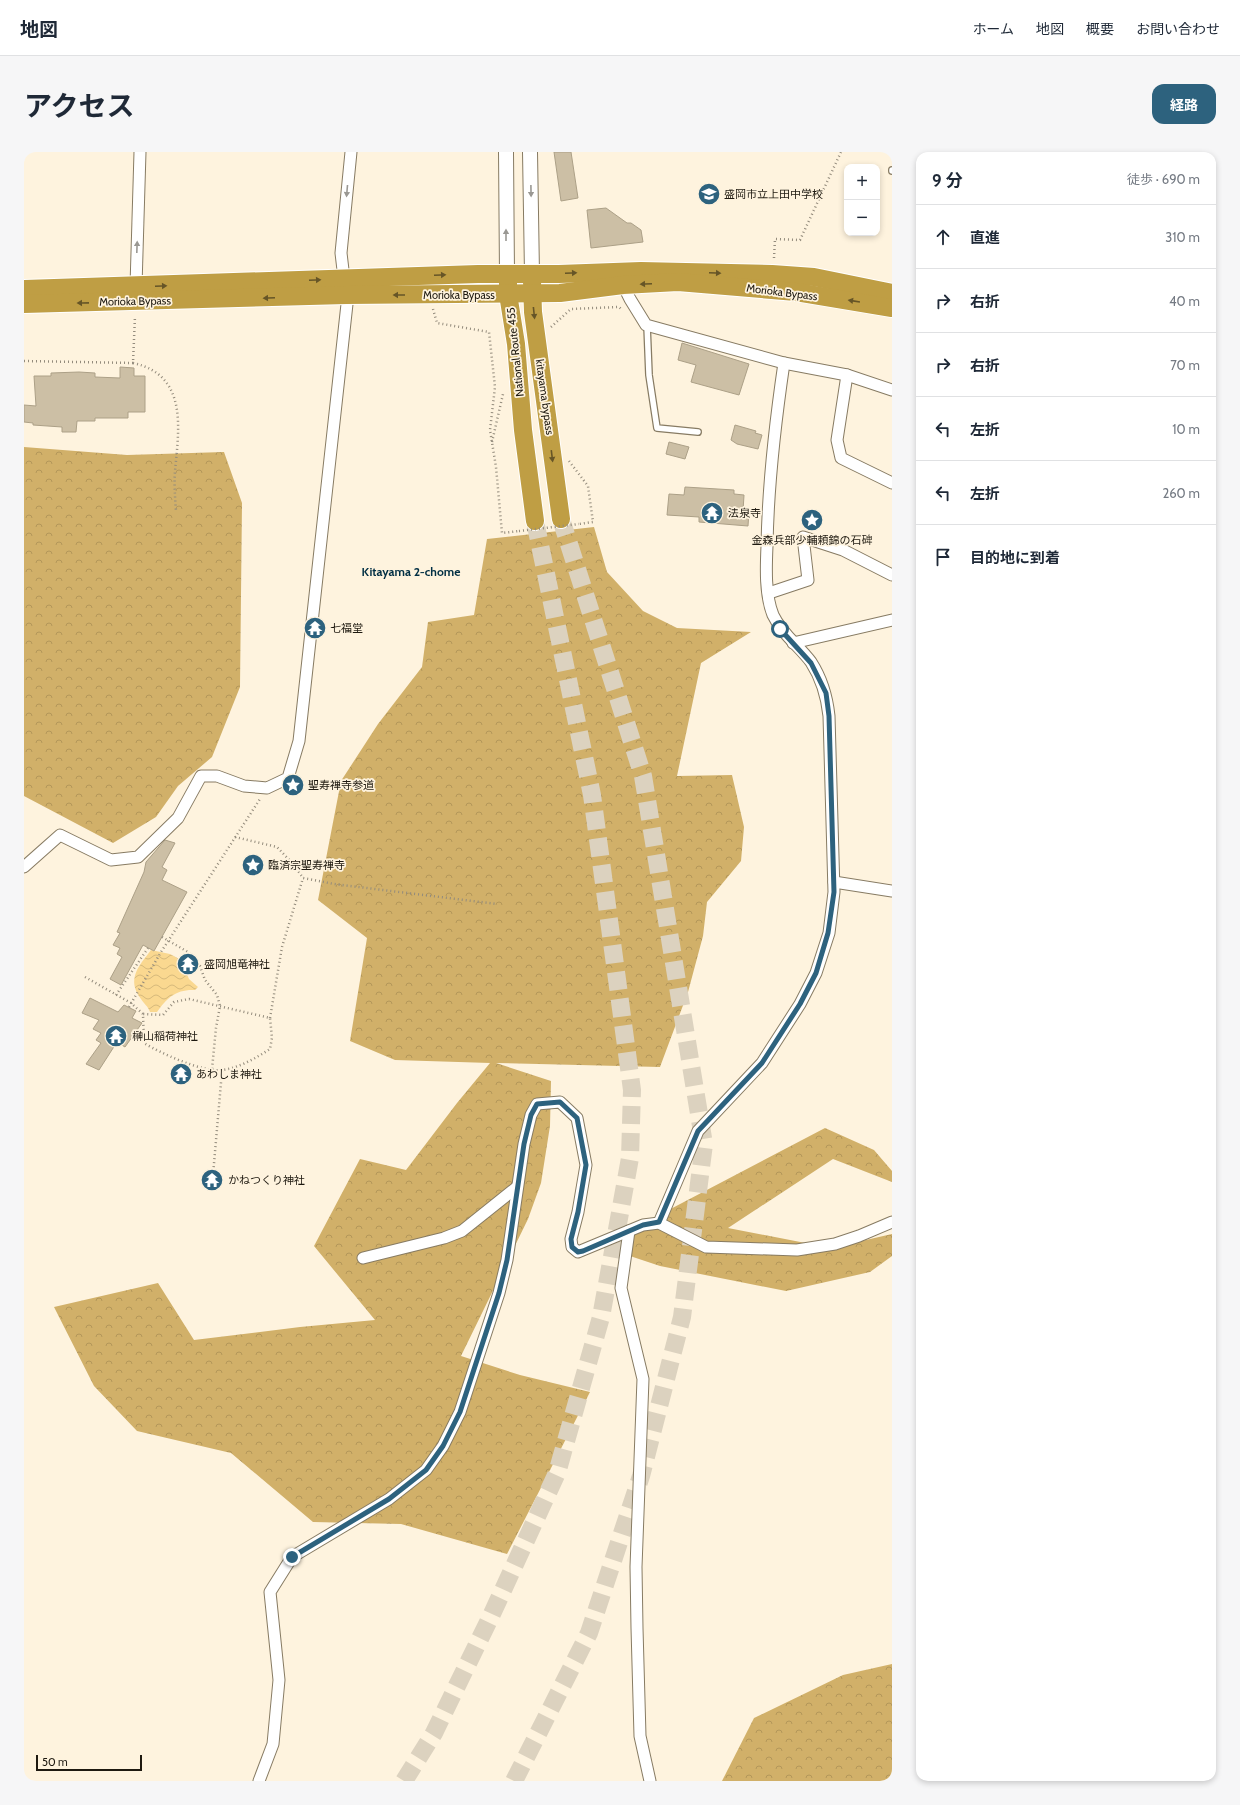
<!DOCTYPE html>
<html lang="ja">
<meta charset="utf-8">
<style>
body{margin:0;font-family:Cabin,"Noto Sans JP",sans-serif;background:#f6f6f7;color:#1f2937}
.controls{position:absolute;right:12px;top:12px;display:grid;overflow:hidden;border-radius:8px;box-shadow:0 2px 6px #0003}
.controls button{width:36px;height:36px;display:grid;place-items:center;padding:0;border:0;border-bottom:1px solid #e0e1e3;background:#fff;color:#1f2937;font:20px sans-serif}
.scale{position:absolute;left:12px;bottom:10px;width:106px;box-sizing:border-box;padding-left:4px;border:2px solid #1e1910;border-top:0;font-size:11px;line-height:14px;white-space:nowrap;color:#1e1910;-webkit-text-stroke:3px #fef3de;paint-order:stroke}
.stop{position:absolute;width:12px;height:12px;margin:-9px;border:3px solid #2d627e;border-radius:50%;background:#fff}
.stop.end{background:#2d627e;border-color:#fff;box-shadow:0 1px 4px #0008}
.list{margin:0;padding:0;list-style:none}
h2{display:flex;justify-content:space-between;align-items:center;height:52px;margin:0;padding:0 16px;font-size:17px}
h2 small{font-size:13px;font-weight:400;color:#747a83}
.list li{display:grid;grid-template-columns:26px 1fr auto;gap:12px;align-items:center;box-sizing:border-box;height:64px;padding:0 16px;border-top:1px solid #e0e1e3}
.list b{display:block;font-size:15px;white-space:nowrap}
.list em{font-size:13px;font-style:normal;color:#747a83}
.icon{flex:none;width:22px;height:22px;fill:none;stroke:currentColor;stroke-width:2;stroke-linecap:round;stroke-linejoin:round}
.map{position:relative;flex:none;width:868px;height:1629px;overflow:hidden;border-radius:12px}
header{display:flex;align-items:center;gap:24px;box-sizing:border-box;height:56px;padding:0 20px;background:#fff;border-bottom:1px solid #e0e1e3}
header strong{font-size:19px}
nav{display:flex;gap:22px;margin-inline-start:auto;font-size:14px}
.intro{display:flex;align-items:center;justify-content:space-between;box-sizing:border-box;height:96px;padding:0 24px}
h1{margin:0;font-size:28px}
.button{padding:10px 18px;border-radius:12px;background:#2d627e;color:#fff;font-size:14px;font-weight:700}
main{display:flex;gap:24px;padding:0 24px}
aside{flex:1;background:#fff;border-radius:12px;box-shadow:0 2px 6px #0003}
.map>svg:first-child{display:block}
.forest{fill:url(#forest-crowns)}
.water{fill:url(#water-waves)}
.building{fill:#ccbfa5;stroke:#aca087}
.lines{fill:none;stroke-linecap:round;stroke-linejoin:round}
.trunk-tunnel{stroke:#dcd2bf;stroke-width:18;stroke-dasharray:18 9;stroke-linecap:butt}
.service-casing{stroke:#877b63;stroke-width:8}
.minor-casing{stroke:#877b63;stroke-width:13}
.tertiary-casing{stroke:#877b63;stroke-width:16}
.trunk-casing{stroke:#fff;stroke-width:20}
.path{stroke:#938b7c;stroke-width:2.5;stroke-dasharray:1 3;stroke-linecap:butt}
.service{stroke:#fff;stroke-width:5.5}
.minor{stroke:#fff;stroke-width:11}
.tertiary{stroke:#fff;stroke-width:14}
.trunk{stroke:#bf9e44;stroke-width:18}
.path-bridge{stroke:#938b7c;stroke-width:2.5;stroke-dasharray:1 3;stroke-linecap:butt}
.oneway{fill:#9a9893}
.oneway2{fill:#665527}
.route{stroke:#2d627e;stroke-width:5}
.labels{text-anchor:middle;stroke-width:3.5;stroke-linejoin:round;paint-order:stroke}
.poi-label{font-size:11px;fill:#1e1910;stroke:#fef3de;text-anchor:start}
.street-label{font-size:11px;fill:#1e1910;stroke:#fef3de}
.neighbourhood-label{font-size:12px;font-weight:bold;fill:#002e43;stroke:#fef3de}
</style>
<header>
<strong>地図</strong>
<nav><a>ホーム</a><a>地図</a><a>概要</a><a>お問い合わせ</a></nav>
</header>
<div class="intro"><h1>アクセス</h1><a class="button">経路</a></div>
<main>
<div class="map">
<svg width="868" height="1629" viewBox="0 0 868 1629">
<defs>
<pattern id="forest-crowns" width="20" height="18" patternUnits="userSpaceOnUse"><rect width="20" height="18" fill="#d1b069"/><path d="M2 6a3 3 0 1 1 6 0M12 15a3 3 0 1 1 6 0" fill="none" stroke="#b3975a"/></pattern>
<pattern id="water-waves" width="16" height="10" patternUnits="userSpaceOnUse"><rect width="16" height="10" fill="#fad890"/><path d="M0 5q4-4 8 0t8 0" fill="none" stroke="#d6b97b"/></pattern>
</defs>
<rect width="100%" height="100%" fill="#fef3de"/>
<g class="forest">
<path d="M0,295L103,303L200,300L218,351L216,535L188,605L154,634L132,665L89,691L0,644Z"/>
<path d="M570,375L583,420L619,459L653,476L727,480L677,511L653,624L708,623L720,675L717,709L683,750L679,784L664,840L636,915L472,911L527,929L526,974L517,1031L504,1067L437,1204L496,1223L566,1240L483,1402L377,1372L289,1370L207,1301L113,1279L70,1234L30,1155L134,1131L170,1188L276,1175L351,1168L290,1094L336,1007L382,1018L433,951L466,911L371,908L326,889L343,786L294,748L317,629L354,572L398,515L404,470L450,463L463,387Z"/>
<path d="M801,976L850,998L868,1019V1030L809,1007L704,1076L807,1096L868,1082V1104L846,1120L762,1139L636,1114L576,1094Z"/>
<path d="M868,1512V1629H698L730,1566L819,1523Z"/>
</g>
<path class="water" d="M127,798L146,802L157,808L165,827L174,835L171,838C152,837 143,846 133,860H126C124,854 120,852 117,847C102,827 115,814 127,798Z"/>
<g class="building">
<path d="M530,0H547L554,46L537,49Z"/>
<path d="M582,56L603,71H607L617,78L619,90L567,96L563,58Z"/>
<path d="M658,191L725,212L715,243L667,230L672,213L654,208Z"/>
<path d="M96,215L110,216V224H121V260H104V266H71V269H53L52,280H38V275L9,273V271L0,270V253L12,254L10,224H27V221L55,220L71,221V225L96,226Z"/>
<path d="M711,273L732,279L731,281L738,283L734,297L713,292L707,288Z"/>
<path d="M645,290L665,295L661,307L642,302Z"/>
<path d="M661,335L710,338V342L720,343L719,359H725L724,374L675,370V365L643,363L645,342L660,343Z"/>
<path d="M141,688L151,691L138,715L143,718L138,728L163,740L130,799L119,793L97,833L86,827L98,805L93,802L96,796L89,793L96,781L93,780L120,720L122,710Z"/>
<path d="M66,846L94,860L100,853L112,859L108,866L118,871L101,895L93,890L75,918L62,912L77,891L72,888L77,881L69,877L75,868L58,861Z"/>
</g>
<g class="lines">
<g class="trunk-tunnel">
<path d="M380,1629L410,1581L467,1464L533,1321L577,1165L606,1006L608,938L568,643L511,369"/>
<path d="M490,1629L565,1481L617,1324L658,1165L680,992L619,624L537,367"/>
</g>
<g class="service-casing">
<g id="service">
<path d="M868,19V18"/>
<path d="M623,173L625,223L633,276L674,280"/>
</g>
</g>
<g class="minor-casing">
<g id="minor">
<path d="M599,133L606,147L622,173L760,211L823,223L868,238"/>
<path d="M112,134L116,0"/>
<path d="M823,223L813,288L817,306L868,331"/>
<path d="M745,441L784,428L779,385L819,398L868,423"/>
<path d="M769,491L868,468"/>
<path d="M0,715L36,683L87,708L114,705L154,666L177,624H193L220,634L243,636L264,626L275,589L323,152L317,101L327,0"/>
<path d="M810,730L868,739"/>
<path d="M635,1071L674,979L738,911L776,852L792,821L805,781L810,740L805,564C803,545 798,527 787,510C775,494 758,482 749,463C741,443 742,416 743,394C744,333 751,272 760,211"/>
<path d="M605,1079L597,1136L619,1227L612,1415L613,1476L616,1584L626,1629"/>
<path d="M339,1106L420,1086L438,1079L493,1035"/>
<path d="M235,1629L249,1592L255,1528L246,1440L268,1405L365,1347L402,1318L419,1294L436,1260L475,1141L483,1108L500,992L507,963L513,952L536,950L553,966L562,1013L554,1060L547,1087L548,1095L554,1100L619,1073L635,1071L682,1095L773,1098L811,1092L835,1084L868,1070"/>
</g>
</g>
<g class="tertiary-casing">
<g id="tertiary">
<path d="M482,0L483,122"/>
<path d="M506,0L508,122"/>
</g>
</g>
<g class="trunk-casing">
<g id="trunk">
<path d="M508,129L509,160L537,367"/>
<path d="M484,130V142L492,192L499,278L511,369"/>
<path d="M0,137L454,122H535L617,119L748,122L790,125L868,141"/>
<path d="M0,152L322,143L536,141L599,133L654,130L772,140L868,156"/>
</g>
</g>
<g class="path">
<path d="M750,106L751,87L776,88L817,0"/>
<path d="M409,157L413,171L465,180L471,235L466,278L472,315L478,381L495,379"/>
<path d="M527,175L547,157L595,155L597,157"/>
<path d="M0,209L109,211L111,164"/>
<path d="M109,211C164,223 155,276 151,319C150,332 151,345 152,359"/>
<path d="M468,290L479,242"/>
<path d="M545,309L564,334L569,370L555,372"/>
<path d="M211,685L253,695L270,713L279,726L310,732L473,752"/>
<path d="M138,785L164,800L176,814L181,828L193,843L196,854L192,876L188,917"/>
<path d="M61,825L107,851L119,862L120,891C136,901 180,921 198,918C215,916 232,906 246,897L248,886L246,866L165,847L150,850L139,863L119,862"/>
<path d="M92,843L124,796"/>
<path d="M105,855L137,800L236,647"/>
<path d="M246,866L258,795L279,726"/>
<path d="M189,1023L198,919"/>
</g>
<use href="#service" class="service"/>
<use href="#minor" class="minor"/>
<use href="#tertiary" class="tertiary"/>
<use href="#trunk" class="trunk"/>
<path class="path-bridge" d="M495,379L555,372"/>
</g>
<defs><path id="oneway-solid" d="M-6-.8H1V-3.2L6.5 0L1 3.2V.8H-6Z"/></defs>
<g class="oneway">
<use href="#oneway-solid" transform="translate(323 39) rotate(95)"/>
<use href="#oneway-solid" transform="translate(507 39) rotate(89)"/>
<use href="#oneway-solid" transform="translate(482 83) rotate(-90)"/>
<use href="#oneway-solid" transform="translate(113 95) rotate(-88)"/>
</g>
<g class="oneway2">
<use href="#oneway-solid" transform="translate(547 121) rotate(-2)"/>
<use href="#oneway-solid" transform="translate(691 121) rotate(2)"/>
<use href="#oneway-solid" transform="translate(416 123) rotate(-2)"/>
<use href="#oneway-solid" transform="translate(291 128) rotate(-2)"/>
<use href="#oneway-solid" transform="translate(622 132) rotate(177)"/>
<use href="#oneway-solid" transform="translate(137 134) rotate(-2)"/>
<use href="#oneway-solid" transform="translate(375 143) rotate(180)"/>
<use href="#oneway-solid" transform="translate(245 146) rotate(178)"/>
<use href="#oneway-solid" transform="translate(830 149) rotate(-171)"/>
<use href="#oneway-solid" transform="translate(59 151) rotate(179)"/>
<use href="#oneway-solid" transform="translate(510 161) rotate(84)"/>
<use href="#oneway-solid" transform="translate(528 304) rotate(83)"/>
</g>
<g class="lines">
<path class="route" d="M268,1405L365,1347L402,1318L419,1294L436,1260L475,1141L483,1108L500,992L507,963L513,952L536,950L553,966L562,1013L554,1060L547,1087L548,1095L554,1100L559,1099L619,1073L635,1070L674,979L738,911L776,852L792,821L804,781L810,740L805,564L802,541L787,511L756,477"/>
</g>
<defs>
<g id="school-disc" transform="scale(1.15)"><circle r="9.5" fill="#2d627e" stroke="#fef3de"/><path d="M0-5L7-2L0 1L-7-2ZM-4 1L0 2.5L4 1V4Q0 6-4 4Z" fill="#fff"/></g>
<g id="temple-disc" transform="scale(1.15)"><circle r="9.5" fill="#2d627e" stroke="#fef3de"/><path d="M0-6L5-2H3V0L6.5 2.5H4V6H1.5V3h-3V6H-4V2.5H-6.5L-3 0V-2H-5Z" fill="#fff"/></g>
<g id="sight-disc" transform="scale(1.15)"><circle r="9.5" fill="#2d627e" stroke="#fef3de"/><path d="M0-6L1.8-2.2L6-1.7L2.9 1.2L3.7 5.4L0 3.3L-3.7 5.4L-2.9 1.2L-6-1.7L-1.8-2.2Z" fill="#fff"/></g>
</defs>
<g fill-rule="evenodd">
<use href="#school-disc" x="685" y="42"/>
<use href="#temple-disc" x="688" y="361"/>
<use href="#sight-disc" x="788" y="368"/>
<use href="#temple-disc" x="291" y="476"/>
<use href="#sight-disc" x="269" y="633"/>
<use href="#sight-disc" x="229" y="713"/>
<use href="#temple-disc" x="164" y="812"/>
<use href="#temple-disc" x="92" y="884"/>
<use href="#temple-disc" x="157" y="922"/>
<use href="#temple-disc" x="188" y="1028"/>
</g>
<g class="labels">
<g class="poi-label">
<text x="700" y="46">盛岡市立上田中学校</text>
<text x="704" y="365">法泉寺</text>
<text x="788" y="392" text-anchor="middle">金森兵部少輔頼錦の石碑</text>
<text x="306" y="480">七福堂</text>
<text x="284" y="637">聖寿禅寺参道</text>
<text x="244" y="717">臨済宗聖寿禅寺</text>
<text x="180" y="816">盛岡旭竜神社</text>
<text x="108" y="888">榊山稲荷神社</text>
<text x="172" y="926">あわしま神社</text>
<text x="204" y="1032">かねつくり神社</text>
</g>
<g class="street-label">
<text transform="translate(758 140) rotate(7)" y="4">Morioka Bypass</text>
<text x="435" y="147">Morioka Bypass</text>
<text transform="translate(111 149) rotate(-1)" y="4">Morioka Bypass</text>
<text transform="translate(491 200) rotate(-96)" y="4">National Route 455</text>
<text transform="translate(521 245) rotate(82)" y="4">kitayama bypass</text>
</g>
<g class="neighbourhood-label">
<text x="387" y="424">Kitayama 2-chome</text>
</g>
</g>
</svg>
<div class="controls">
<button>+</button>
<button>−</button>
</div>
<div class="scale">50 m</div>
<div class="stop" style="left:756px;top:477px"></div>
<div class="stop end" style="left:268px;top:1405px"></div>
</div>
<aside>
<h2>9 分<small>徒歩 · 690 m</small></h2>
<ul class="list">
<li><svg class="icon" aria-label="ahead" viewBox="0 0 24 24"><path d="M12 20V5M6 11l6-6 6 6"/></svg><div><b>直進</b></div><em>310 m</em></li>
<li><svg class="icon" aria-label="right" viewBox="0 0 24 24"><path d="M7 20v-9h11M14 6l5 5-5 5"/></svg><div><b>右折</b></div><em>40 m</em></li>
<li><svg class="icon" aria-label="right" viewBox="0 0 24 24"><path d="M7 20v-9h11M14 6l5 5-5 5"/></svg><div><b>右折</b></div><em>70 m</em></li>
<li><svg class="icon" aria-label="left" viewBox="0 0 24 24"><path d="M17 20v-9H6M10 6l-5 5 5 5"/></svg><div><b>左折</b></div><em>10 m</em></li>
<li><svg class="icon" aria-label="left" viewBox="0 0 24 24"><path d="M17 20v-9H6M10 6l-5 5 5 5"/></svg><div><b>左折</b></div><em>260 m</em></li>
<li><svg class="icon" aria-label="arrive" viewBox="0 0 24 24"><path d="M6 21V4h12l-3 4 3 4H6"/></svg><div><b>目的地に到着</b></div></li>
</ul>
</aside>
</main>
